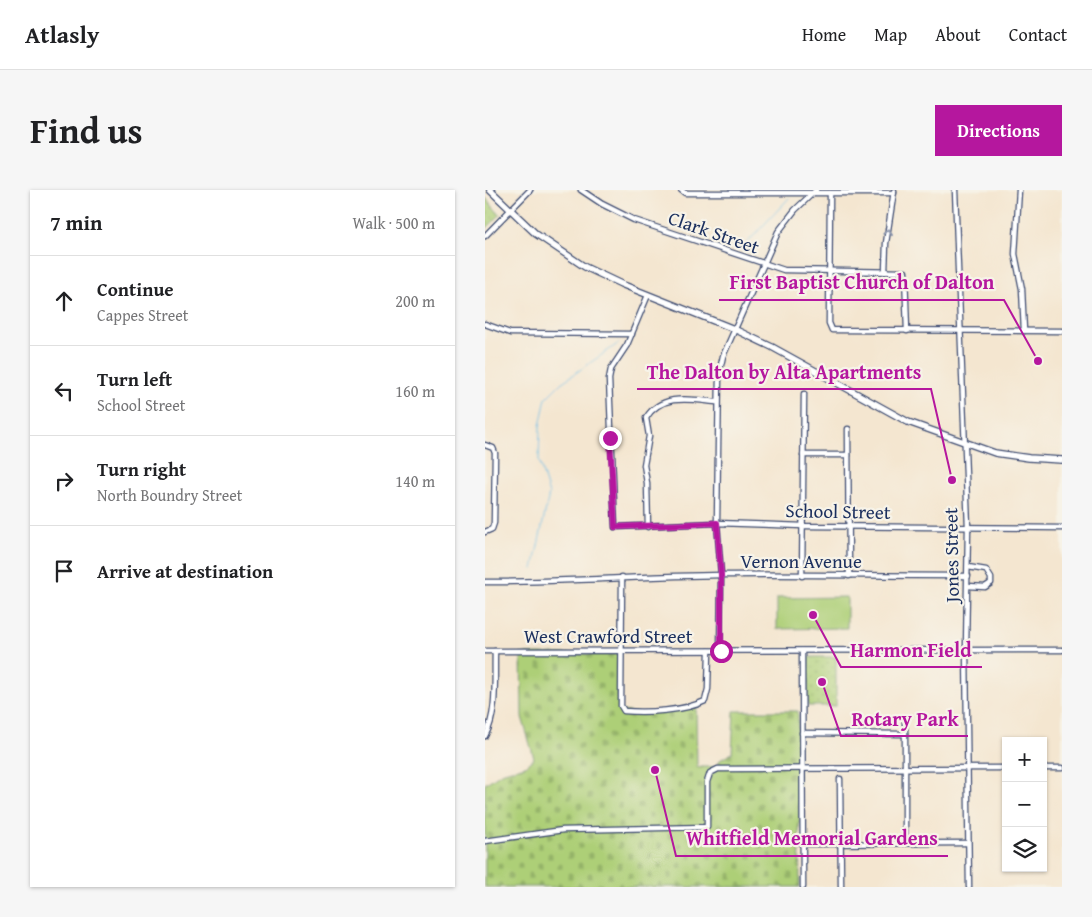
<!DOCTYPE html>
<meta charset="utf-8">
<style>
body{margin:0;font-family:"Gentium Book Plus",serif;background:#f6f6f6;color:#202124}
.controls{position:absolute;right:15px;bottom:15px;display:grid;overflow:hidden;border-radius:0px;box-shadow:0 1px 4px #0004}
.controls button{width:45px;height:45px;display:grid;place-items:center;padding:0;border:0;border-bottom:1px solid #e0e0e0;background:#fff;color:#202124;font:25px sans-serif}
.stop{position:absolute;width:15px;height:15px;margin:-11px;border:4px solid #b5179e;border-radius:50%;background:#fff}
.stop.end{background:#b5179e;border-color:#fff;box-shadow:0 1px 5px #0008}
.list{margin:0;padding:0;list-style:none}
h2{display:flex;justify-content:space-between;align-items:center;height:65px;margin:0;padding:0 20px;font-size:21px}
h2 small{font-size:16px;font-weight:400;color:#757577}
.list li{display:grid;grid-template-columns:32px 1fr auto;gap:15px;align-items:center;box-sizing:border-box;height:90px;padding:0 20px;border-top:1px solid #e0e0e0}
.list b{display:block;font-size:19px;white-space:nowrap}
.list p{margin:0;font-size:16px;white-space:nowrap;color:#757577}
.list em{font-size:16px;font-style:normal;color:#757577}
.icon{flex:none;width:28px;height:28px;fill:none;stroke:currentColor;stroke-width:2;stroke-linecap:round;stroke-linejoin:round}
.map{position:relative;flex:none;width:577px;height:697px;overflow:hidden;border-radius:0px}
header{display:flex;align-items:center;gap:30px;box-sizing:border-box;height:70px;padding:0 25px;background:#fff;border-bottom:1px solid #e0e0e0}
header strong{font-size:24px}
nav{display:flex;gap:28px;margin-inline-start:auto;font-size:18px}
.intro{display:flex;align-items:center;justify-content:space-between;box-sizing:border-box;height:120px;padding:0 30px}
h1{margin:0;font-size:35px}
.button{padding:12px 22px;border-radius:0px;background:#b5179e;color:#fff;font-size:18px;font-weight:700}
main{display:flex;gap:30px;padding:0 30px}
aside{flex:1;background:#fff;border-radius:0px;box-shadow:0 1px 4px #0004}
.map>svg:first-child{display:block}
.grass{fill:url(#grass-dots);stroke:#647f6a}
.cemetery{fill:url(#cemetery-stones);stroke:#647f6a}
.garden{fill:#adcf77;stroke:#647f6a}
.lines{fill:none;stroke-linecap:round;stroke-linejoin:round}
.stream{stroke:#6abce6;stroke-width:1}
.minor-casing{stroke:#3c4a6f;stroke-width:7}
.tertiary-casing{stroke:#3c4a6f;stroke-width:8}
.minor{stroke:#fff;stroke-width:4.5}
.tertiary{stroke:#fff;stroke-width:5.5}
.oneway{stroke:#8d97ae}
.route{stroke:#b5179e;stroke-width:6}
.labels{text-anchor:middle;stroke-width:4.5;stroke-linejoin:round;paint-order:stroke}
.street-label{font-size:19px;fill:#1b2f5e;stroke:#f7f3e8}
.leader{fill:none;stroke:#b5179e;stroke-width:2}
.callout-dot{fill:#b5179e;stroke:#f7f3e8;stroke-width:2}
.callout-label{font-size:20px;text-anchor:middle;font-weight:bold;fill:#b5179e;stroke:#f7f3e8;stroke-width:4.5;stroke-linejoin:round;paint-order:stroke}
</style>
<header>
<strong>Atlasly</strong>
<nav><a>Home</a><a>Map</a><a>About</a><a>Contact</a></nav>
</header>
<div class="intro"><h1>Find us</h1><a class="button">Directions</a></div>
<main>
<aside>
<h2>7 min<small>Walk · 500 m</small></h2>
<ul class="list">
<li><svg class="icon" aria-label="ahead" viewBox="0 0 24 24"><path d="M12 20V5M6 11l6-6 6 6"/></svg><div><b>Continue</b><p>Cappes Street</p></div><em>200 m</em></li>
<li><svg class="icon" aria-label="left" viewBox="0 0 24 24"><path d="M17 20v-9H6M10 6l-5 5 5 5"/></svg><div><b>Turn left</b><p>School Street</p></div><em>160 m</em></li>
<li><svg class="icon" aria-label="right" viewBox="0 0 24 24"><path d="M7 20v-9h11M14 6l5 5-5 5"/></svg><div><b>Turn right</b><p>North Boundry Street</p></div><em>140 m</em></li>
<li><svg class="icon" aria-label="arrive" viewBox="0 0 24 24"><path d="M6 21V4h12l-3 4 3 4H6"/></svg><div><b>Arrive at destination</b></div></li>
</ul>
</aside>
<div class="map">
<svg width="577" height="697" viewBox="0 0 577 697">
<defs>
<pattern id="grass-dots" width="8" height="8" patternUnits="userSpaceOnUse" patternTransform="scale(1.25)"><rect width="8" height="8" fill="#adcf77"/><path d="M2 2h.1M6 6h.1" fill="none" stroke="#94b269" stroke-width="1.8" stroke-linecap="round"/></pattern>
<pattern id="cemetery-stones" width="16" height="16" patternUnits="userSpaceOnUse" patternTransform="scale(1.25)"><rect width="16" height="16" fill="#adcf77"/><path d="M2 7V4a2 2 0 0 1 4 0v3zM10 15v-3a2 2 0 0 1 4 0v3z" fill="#94b269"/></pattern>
</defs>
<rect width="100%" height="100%" fill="#f7f3e8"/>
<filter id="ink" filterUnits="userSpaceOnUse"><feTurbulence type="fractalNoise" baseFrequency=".02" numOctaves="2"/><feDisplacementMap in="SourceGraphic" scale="10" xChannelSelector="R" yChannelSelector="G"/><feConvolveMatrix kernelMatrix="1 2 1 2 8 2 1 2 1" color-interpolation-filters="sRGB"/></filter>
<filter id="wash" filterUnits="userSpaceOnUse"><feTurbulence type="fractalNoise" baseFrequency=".0096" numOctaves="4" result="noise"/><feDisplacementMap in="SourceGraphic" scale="20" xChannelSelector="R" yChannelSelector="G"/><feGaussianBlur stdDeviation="1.12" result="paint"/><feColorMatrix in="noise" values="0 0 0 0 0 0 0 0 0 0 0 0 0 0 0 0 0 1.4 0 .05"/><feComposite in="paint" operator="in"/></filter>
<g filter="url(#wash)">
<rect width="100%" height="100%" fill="#f4e6d0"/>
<g class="grass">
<path d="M0,7L15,25L0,40Z"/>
<rect x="323" y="467" width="28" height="49"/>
</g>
<path class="cemetery" d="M36,464H134L133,512L136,521L159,524L211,517L212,577H232L235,570L247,563L249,521H313L315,697H0V594L16,583L40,576L49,568L37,527Z"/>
<path class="garden" d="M362,407V438L292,439V408Z"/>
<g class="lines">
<g class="stream">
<path d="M260,55L304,8"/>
<path d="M48,379L64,304L54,271L55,236L61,208L76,193L134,153"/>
</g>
</g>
</g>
<g filter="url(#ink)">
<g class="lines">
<g class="minor-casing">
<g id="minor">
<path d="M96,0L117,14L149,30L299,80L420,82L422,141"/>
<path d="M196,0L200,3H409"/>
<path d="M470,0L483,337L481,459L484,697"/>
<path d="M534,0L530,64L537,99L539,141"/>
<path d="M345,3L344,133L347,140L577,141"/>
<path d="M0,46L45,0"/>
<path d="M400,82L401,53L409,1"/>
<path d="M163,105L142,155L126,179L124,189L130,337L232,333L318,336L577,338"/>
<path d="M0,134L25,143L147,144"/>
<path d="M363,239L364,386"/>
<path d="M0,255L8,258L10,263L9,333L7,339L0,342"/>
<path d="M318,265H363"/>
<path d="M163,337L162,293L159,275L164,246L161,228C177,202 208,210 233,212"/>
<path d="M317,386L319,204"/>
<path d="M137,387L136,516L139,521C162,523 200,521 220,511L223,499L224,461"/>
<path d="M0,392C79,392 157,386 236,385C318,384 400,386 483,386"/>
<path d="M483,396L500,397L506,393V388L501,380L483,377"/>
<path d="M0,461L577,460"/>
<path d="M235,461L236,385L232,333L234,184L238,166L293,42L310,20L331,0"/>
<path d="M317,461L318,697"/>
<path d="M317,543L420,544"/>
<path d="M0,546C13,523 9,487 10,461"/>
<path d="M558,578H577"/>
<path d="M355,589L356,697"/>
<path d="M0,651L78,640L222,637V592L225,583L233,579L521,578"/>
<path d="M420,653V531"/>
<path d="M317,654L482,653"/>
</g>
</g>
<g class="tertiary-casing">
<path id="tertiary" d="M5,0L51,44L100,77L136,94L249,139L287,157L423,232L510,263L544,268L577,270"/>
</g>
<use href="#minor" class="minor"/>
<use href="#tertiary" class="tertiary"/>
</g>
<defs><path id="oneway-chevron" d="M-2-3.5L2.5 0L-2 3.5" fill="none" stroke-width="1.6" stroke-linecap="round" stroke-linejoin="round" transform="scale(1.25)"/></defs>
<use class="oneway" href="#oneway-chevron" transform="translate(403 42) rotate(-82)"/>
</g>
<g class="lines" filter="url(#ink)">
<path class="route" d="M125,248L130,337L232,333L236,385V461"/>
</g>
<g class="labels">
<g class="street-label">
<text transform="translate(229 42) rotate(19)" y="7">Clark Street</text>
<text transform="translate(353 321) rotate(1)" y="7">School Street</text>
<text transform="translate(466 365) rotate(-91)" y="7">Jones Street</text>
<text x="316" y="378">Vernon Avenue</text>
<text x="123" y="453">West Crawford Street</text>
</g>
</g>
<path class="leader" d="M553 171L519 110H234M467 290L446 199H152M328 425L356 477H497M337 492L356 546H483M170 580L191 666H463"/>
<g class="callout-dot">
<circle cx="553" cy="171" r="5"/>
<circle cx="467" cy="290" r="5"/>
<circle cx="328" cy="425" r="5"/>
<circle cx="337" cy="492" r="5"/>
<circle cx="170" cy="580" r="5"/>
</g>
<g class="callout-label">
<text x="377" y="99">First Baptist Church of Dalton</text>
<text x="299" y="189">The Dalton by Alta Apartments</text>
<text x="426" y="467">Harmon Field</text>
<text x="420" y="536">Rotary Park</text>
<text x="327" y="655">Whitfield Memorial Gardens</text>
</g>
</svg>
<div class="controls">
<button>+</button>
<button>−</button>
<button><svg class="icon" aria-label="layers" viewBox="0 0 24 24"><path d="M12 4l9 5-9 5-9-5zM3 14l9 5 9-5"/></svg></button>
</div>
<div class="stop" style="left:236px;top:461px"></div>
<div class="stop end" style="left:125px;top:248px"></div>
</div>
</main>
